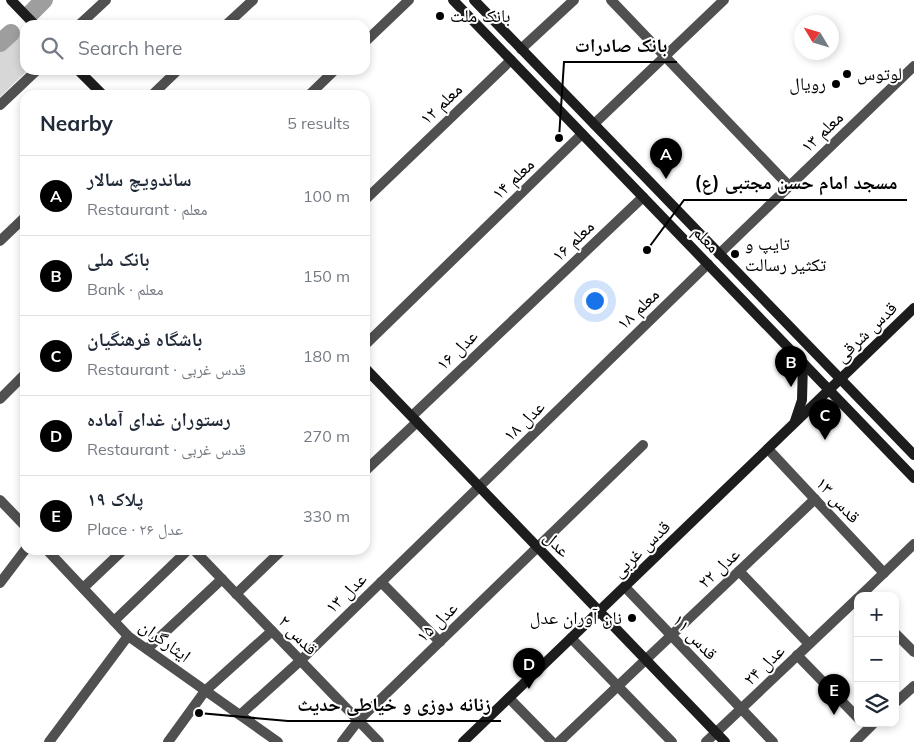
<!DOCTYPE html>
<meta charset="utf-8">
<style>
body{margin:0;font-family:Mulish,"Noto Naskh Arabic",sans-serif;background:#f6f6f7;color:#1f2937}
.controls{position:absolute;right:15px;bottom:15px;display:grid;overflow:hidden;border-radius:10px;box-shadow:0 2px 8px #0003}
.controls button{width:45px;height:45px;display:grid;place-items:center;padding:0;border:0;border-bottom:1px solid #e0e1e3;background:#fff;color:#1f2937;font:25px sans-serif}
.compass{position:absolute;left:794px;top:15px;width:45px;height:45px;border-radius:50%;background:#fff;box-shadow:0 2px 8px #0003;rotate:308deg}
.you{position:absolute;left:594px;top:300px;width:18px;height:18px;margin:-12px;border:4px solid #fff;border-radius:50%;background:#1a73e8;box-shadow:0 0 0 8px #1a73e833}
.badge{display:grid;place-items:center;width:32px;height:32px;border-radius:50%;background:#000;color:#fff;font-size:16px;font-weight:700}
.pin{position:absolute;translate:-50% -41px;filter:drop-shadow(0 1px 2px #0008)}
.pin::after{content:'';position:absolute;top:26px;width:18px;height:15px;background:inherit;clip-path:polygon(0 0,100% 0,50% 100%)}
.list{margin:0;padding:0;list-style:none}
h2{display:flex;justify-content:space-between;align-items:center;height:65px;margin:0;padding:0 20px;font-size:21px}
h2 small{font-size:16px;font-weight:400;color:#747a83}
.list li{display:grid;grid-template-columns:32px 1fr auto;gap:15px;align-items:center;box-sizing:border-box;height:80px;padding:0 20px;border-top:1px solid #e0e1e3}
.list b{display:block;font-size:19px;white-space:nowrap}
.list p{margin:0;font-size:16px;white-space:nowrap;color:#747a83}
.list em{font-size:16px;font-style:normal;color:#747a83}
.icon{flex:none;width:28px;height:28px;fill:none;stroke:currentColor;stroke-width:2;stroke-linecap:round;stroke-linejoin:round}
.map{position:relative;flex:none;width:914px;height:742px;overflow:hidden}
.search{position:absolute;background:#fff;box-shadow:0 2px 8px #0003;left:20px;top:20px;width:350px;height:55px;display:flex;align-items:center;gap:12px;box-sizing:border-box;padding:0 18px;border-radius:15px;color:#747a83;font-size:19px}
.panel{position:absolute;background:#fff;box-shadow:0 2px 8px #0003;left:20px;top:90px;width:350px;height:465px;border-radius:15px}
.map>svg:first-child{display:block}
.green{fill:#d7d7d7}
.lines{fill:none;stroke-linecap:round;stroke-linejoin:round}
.river{stroke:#9e9e9e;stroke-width:18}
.street{stroke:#505050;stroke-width:10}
.secondary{stroke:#1d1d1d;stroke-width:10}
.poi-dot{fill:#000;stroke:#fff;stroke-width:2}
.labels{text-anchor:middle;stroke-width:4;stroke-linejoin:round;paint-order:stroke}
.poi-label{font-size:18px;fill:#000;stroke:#fff;text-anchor:start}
.street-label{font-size:18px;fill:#000;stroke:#fff}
.leader{fill:none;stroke:#000;stroke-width:2}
.callout-dot{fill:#000;stroke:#fff;stroke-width:2}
.callout-label{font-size:19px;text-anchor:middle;font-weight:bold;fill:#000;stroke:#fff;stroke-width:4;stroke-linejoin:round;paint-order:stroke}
</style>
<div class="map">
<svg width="914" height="742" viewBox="0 0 914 742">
<rect width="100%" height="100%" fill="#fff"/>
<path class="green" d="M12,28L25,41V70H28L0,97V39Z"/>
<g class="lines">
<g class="river">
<path d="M31,13L44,0"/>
<path d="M0,43L11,33"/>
</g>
<g class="street">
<path d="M611,0L789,186"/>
<path d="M79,25L106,0"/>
<path d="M226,25L253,0"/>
<path d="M365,42L409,0"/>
<path d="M521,49L574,0"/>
<path d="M152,95L178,70"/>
<path d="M309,95L335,70"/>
<path d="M0,105L37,70"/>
<path d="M594,124L724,0"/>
<path d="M365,200L511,60"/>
<path d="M0,241L25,217"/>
<path d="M719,254L914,66"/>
<path d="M365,345L582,134"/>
<path d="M0,399L25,374"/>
<path d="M412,416L643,197"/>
<path d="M768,449L884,573"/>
<path d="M365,471L417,422"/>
<path d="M0,500L25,526"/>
<path d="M47,550L128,636L278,742"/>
<path d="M194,550L379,742"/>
<path d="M739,571L809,644"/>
<path d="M381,582L440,642"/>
<path d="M0,583L25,550"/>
<path d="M625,587L773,742"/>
<path d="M83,588L123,550"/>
<path d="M236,594L282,550"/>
<path d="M860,596L914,544"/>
<path d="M114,621L188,550"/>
<path d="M895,633L914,652"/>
<path d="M571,638L672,742"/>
<path d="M147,649L222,579"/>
<path d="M797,655L858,718"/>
<path d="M509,698L552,742"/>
<path d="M895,703L914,686"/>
<path d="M240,715L300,661L708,264"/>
<path d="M49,742L128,636"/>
<path d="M168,742L205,691L272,631"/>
<path d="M342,742L358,721L643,445"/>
<path d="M559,742L815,499"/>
<path d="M706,742L858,598"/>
<path d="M855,742L874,723"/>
</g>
<g class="secondary">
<path d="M11,0L35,25"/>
<path d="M453,0L914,478"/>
<path d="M474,0L914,455"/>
<path d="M78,70L103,95"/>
<path d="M365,368L725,742"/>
<path d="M795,421L802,400L803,363"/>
<path d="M463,742L914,308"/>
</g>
</g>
<g class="poi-dot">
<circle cx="440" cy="16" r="5"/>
<circle cx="847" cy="74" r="5"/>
<circle cx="836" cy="84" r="5"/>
<circle cx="735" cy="254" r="5"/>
<circle cx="632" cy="618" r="5"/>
</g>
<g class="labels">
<g class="poi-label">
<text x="450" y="22">بانک ملت</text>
<text x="857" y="80">لوتوس</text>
<text x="826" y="90" text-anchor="end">رویال</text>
<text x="745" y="250">تایپ و<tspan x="745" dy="21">تکثیر رسالت</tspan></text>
<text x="622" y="624" text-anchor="end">نان آوران عدل</text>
</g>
<g class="street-label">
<text transform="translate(441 104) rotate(-44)" y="6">معلم ۱۲</text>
<text transform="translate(822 132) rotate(-44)" y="6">معلم ۱۳</text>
<text transform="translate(513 179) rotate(-44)" y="6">معلم ۱۴</text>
<text transform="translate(706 239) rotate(46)" y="6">معلم</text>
<text transform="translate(573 241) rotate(-44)" y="6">معلم ۱۶‌</text>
<text transform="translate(638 309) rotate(-44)" y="6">معلم ۱۸</text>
<text transform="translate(866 332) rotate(-44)" y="6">قدس شرقی</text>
<text transform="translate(457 350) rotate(-44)" y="6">عدل ۱۶</text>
<text transform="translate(524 421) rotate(-44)" y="6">عدل ۱۸</text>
<text transform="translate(838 500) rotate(47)" y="6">قدس ۱۳</text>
<text transform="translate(557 544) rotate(46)" y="6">عدل</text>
<text transform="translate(641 549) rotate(-44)" y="6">قدس غربی</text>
<text transform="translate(719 568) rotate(-43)" y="6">عدل ۲۲</text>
<text transform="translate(346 593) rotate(-44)" y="6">عدل ۱۳</text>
<text transform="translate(437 622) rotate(-44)" y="6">عدل ۱۵</text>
<text transform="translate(298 635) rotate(46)" y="6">قدس ۲</text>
<text transform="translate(695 637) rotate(46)" y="6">قدس ۱۱</text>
<text transform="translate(165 641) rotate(36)" y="6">ایثارگران</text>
<text transform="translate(764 665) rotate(-44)" y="6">عدل ۲۴</text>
</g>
</g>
<path class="leader" d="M559 138L564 62H677M647 250L684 200H907M199 713L288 721H501"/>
<g class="callout-dot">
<circle cx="559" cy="138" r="5"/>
<circle cx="647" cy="250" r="5"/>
<circle cx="199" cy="713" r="5"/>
</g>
<g class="callout-label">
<text x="621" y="52">بانک صادرات</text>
<text x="796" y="189">مسجد امام حسن مجتبی (ع)</text>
<text x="394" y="711">زنانه دوزی و خیاطی حدیث</text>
</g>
</svg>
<div class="controls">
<button>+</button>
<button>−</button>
<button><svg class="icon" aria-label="layers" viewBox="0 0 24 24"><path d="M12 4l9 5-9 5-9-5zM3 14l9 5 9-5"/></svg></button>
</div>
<svg class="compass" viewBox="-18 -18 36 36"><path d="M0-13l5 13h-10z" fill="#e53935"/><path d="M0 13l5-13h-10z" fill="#747a83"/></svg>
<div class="you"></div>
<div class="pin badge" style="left:666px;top:179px">A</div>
<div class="pin badge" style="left:791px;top:387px">B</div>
<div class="pin badge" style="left:825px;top:440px">C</div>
<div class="pin badge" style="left:529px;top:689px">D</div>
<div class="pin badge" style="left:834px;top:715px">E</div>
<div class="search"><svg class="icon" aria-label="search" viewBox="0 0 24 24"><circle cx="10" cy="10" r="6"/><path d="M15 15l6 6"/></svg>Search here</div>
<section class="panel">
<h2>Nearby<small>5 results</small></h2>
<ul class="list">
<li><span class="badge">A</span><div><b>ساندویچ سالار</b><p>Restaurant · معلم</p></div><em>100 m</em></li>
<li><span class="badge">B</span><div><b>بانک ملی</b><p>Bank · معلم</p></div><em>150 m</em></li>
<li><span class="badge">C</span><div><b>باشگاه فرهنگیان</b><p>Restaurant · قدس غربی</p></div><em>180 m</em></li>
<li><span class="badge">D</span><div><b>رستوران غدای آماده</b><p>Restaurant · قدس غربی</p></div><em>270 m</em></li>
<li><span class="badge">E</span><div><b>پلاک ۱۹</b><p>Place · عدل ۲۶</p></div><em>330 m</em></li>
</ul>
</section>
</div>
